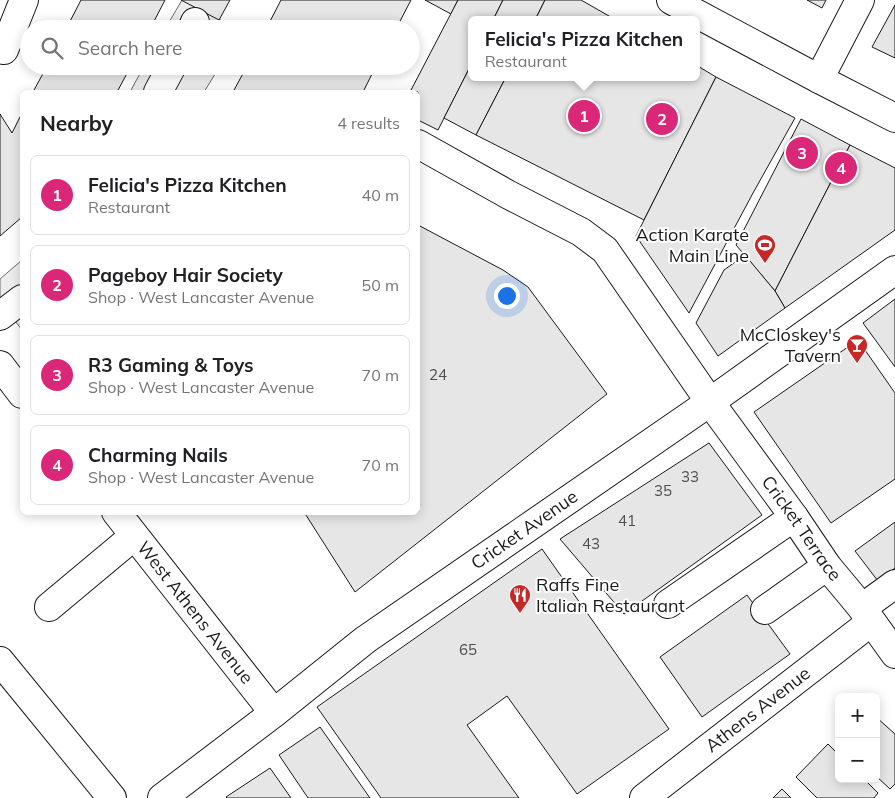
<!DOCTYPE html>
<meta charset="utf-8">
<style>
body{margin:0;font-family:Mulish,sans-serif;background:#f2f2f2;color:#202124}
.controls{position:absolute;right:15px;bottom:15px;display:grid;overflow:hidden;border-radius:8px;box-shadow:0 2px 12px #0003}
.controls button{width:45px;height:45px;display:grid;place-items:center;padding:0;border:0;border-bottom:1px solid #e0e0e0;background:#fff;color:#202124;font:25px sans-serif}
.you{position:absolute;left:506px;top:295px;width:18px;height:18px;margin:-12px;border:4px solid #fff;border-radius:50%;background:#1a73e8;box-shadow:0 0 0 8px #1a73e833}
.badge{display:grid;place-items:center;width:32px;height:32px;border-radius:50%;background:#db2777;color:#fff;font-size:16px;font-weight:700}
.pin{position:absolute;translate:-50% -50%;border:2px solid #fff;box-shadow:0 1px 5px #0006}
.popup{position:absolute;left:468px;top:16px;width:232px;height:65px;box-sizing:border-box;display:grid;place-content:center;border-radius:8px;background:#fff;filter:drop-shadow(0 1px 4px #0005);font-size:16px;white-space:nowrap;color:#757577}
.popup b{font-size:19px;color:#202124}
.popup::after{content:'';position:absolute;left:50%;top:100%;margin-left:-10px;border:10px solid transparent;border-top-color:#fff}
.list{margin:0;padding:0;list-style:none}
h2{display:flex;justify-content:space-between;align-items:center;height:65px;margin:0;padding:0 20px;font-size:21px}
h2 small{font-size:16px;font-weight:400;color:#757577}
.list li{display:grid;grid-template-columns:32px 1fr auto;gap:15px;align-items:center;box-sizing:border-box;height:80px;margin:0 10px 10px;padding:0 10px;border:1px solid #e0e0e0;border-radius:8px}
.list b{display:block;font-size:19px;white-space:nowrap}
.list p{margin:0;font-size:16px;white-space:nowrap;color:#757577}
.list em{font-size:16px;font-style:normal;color:#757577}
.icon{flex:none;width:28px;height:28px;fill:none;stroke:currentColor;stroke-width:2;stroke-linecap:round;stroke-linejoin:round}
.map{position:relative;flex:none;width:895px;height:798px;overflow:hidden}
.search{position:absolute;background:#fff;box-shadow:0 2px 12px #0003;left:20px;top:20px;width:400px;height:55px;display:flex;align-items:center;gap:12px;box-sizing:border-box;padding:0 18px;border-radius:28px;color:#757577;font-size:19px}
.panel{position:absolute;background:#fff;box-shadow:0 2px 12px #0003;left:20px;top:90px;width:400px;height:425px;border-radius:8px}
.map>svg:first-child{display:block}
.built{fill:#ededed;stroke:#6a6a6a}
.building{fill:#e6e6e6;stroke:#1a1a1a}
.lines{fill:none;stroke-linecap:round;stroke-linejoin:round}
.minor-casing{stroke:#1a1a1a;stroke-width:30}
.highway-casing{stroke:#1a1a1a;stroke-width:30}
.minor{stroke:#fff;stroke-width:28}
.highway{stroke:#fff;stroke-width:28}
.labels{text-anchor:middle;stroke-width:4;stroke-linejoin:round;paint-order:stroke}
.number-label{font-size:15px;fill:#4d4d4d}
.poi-label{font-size:18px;fill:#1a1a1a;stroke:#fff;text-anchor:end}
.street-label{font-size:18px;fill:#1a1a1a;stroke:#fff}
</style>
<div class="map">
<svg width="895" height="798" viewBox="0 0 895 798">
<rect width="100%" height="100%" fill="#fff"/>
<g class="built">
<path d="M182,0H184L237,29H165Z"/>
<path d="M144,66H220L204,92H130Z"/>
<path d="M22,260V330L0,301V279Z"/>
</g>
<g class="building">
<path d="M81,0H165L150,29H66Z"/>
<path d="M181,0H230L219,20Z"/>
<path d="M281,0H411L396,29H266Z"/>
<path d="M425,0H458L451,14Z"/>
<path d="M458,0H503L493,20H472V63L438,130L418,120V92H410Z"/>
<path d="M503,0H545L535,20H493Z"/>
<path d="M545,0H581L616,20H535Z"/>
<path d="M807,0H826L822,8Z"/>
<path d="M895,5V58L872,47Z"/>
<path d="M472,63V77H506L476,135L444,118Z"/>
<path d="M696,65L716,77L644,220L476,135L506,77H696Z"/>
<path d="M47,66H131L117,92H33Z"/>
<path d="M247,66H376L363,92H233Z"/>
<path d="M716,77L795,118L753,193L689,313L636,236Z"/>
<path d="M22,113V217L0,236V114L12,133Z"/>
<path d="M801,119L850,145L775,291L736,245Z"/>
<path d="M850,145L895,168V230L785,308L775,291Z"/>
<path d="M418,225L503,270L528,287L607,394L355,592L304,512H418Z"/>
<path d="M745,255L775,291L785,308L718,356L696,323L724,270Z"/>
<path d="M895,299V367L863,323Z"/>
<path d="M858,340L895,393V479L831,523L754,412Z"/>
<path d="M709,443L762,515L624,614L560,539Z"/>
<path d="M895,522V568L878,581L855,551Z"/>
<path d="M542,549L669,729L577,794L507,696L467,725L519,798H381L317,707Z"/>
<path d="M747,595L790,654L702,717L660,657Z"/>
<path d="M876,717L895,734V784L890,789L876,776Z"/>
<path d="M320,727L370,798H308L279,755Z"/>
<path d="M828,744L839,755V779H864L878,793L874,798H817L796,777Z"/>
<path d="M270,768L291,798H227L226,797Z"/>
<path d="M782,789L791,798H773Z"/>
</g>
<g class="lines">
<g class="minor-casing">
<g id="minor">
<path d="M192,29L195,22"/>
<path d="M0,44L4,50L24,0"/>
<path d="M819,79L860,0"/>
<path d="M158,92L172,66"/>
<path id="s1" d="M418,144L509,195L581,232L605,250L710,402L794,517L827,566L862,608L895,654"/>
<path d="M0,316L22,299"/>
<path d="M0,365L22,394"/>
<path id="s2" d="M116,512L274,713"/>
<path d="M668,604L794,517"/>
<path d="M49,607L134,536"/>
<path d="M862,608L895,584"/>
<path d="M765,610L827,566"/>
<path d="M0,661L112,798"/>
<path id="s3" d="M162,798L274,713L365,640L710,402L895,270"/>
<path id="s4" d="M644,798L871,622"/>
</g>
</g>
<g class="highway-casing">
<path id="highway" d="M671,0L819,79L895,118"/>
</g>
<use href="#minor" class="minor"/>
<use href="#highway" class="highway"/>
</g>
<defs>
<g id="stadium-pin" transform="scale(1.125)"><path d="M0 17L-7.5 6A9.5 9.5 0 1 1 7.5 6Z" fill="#c62828" stroke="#fff"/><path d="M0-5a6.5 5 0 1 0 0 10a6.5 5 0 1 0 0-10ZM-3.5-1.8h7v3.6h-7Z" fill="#fff"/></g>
<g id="bar-pin" transform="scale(1.125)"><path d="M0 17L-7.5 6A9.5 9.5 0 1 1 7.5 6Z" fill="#c62828" stroke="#fff"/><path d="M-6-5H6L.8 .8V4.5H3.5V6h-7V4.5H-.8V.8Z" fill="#fff"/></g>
<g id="restaurant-pin" transform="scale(1.125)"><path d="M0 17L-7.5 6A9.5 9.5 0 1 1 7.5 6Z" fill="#c62828" stroke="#fff"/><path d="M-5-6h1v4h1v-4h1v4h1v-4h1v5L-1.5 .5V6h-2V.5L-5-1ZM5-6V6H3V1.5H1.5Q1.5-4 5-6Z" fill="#fff"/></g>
</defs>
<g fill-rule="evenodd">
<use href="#stadium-pin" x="765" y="245"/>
<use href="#bar-pin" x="857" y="345"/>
<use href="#restaurant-pin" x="520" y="595"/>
</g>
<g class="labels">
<g class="number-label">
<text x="438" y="380">24</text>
<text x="690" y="482">33</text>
<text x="663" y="496">35</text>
<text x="627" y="526">41</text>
<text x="591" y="549">43</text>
<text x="468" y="655">65</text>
</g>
<g class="poi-label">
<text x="749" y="241">Action Karate<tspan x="749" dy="21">Main Line</tspan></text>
<text x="841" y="341">McCloskey's<tspan x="841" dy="21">Tavern</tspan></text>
<text x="536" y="591" text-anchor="start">Raffs Fine<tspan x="536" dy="21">Italian Restaurant</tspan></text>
</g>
<g class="street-label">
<text dy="6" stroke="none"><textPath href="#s1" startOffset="556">Cricket Terrace</textPath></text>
<text dy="6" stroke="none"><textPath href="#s3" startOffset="451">Cricket Avenue</textPath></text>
<text dy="6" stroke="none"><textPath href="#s2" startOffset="128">West Athens Avenue</textPath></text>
<text dy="6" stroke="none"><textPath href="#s4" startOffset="144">Athens Avenue</textPath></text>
</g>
</g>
</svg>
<div class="controls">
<button>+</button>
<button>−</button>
</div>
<div class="you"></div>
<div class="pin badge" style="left:584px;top:116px">1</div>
<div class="popup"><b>Felicia's Pizza Kitchen</b>Restaurant</div>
<div class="pin badge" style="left:662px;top:119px">2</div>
<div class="pin badge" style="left:802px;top:153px">3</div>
<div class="pin badge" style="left:841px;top:168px">4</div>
<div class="search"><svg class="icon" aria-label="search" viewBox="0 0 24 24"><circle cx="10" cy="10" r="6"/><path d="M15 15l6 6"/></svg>Search here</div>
<section class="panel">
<h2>Nearby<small>4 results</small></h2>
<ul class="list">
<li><span class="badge">1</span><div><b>Felicia's Pizza Kitchen</b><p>Restaurant</p></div><em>40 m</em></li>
<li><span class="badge">2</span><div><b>Pageboy Hair Society</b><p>Shop · West Lancaster Avenue</p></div><em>50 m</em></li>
<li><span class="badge">3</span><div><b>R3 Gaming &amp; Toys</b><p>Shop · West Lancaster Avenue</p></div><em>70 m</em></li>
<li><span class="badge">4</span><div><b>Charming Nails</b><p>Shop · West Lancaster Avenue</p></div><em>70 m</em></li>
</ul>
</section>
</div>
